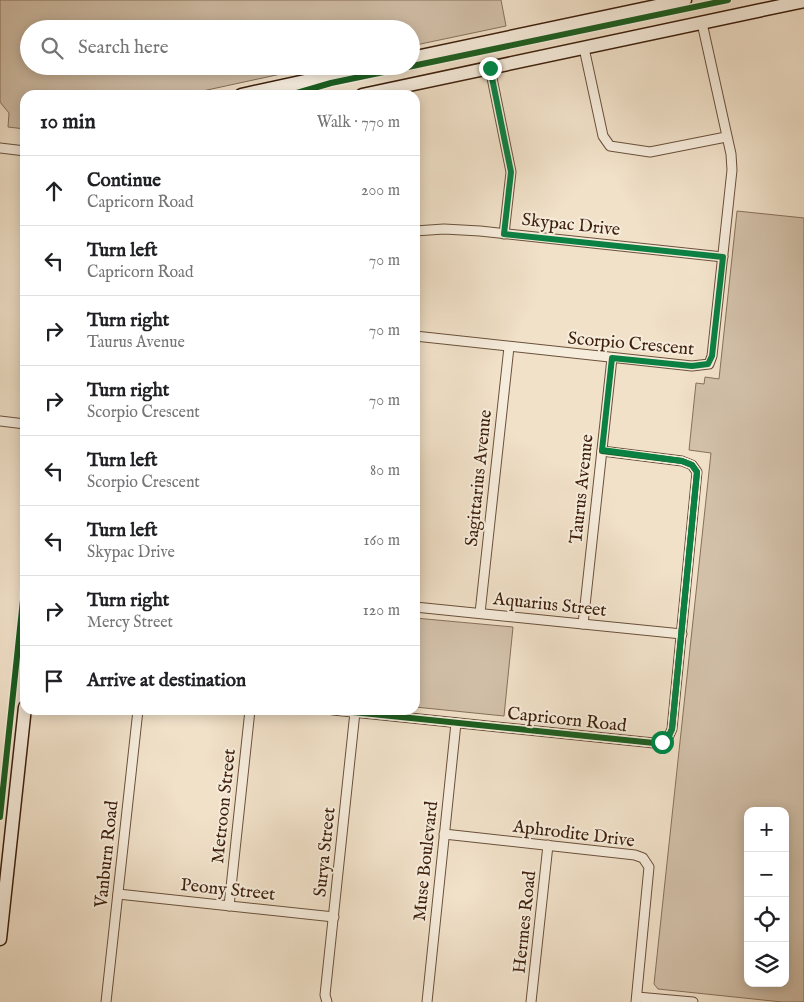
<!DOCTYPE html>
<meta charset="utf-8">
<style>
body{margin:0;font-family:"IM FELL English",serif;background:#f2f2f2;color:#202124}
.controls{position:absolute;right:15px;bottom:15px;display:grid;overflow:hidden;border-radius:10px;box-shadow:0 2px 12px #0003}
.controls button{width:45px;height:45px;display:grid;place-items:center;padding:0;border:0;border-bottom:1px solid #e0e0e0;background:#fff;color:#202124;font:25px sans-serif}
.stop{position:absolute;width:15px;height:15px;margin:-11px;border:4px solid #0b8043;border-radius:50%;background:#fff}
.stop.end{background:#0b8043;border-color:#fff;box-shadow:0 1px 5px #0008}
.list{margin:0;padding:0;list-style:none}
h2{display:flex;justify-content:space-between;align-items:center;height:65px;margin:0;padding:0 20px;font-size:21px}
h2 small{font-size:16px;font-weight:400;color:#757577}
.list li{display:grid;grid-template-columns:32px 1fr auto;gap:15px;align-items:center;box-sizing:border-box;height:70px;padding:0 20px;border-top:1px solid #e0e0e0}
.list b{display:block;font-size:19px;white-space:nowrap}
.list p{margin:0;font-size:16px;white-space:nowrap;color:#757577}
.list em{font-size:16px;font-style:normal;color:#757577}
.icon{flex:none;width:28px;height:28px;fill:none;stroke:currentColor;stroke-width:2;stroke-linecap:round;stroke-linejoin:round}
.map{position:relative;flex:none;width:804px;height:1002px;overflow:hidden}
.search{position:absolute;background:#fff;box-shadow:0 2px 12px #0003;left:20px;top:20px;width:400px;height:55px;display:flex;align-items:center;gap:12px;box-sizing:border-box;padding:0 18px;border-radius:28px;color:#757577;font-size:19px}
.panel{position:absolute;background:#fff;box-shadow:0 2px 12px #0003;left:20px;top:90px;width:400px;height:625px;border-radius:15px}
.map>svg:first-child{display:block}
.green{fill:#d2c0a9;stroke:#88705a;fill-rule:evenodd}
.lines{fill:none;stroke-linecap:round;stroke-linejoin:round}
.street-casing{stroke:#6a503a;stroke-width:11}
.secondary-casing{stroke:#3d1f0b;stroke-width:15}
.street{stroke:#f6ecdc;stroke-width:9}
.secondary{stroke:#f6ecdc;stroke-width:12}
.cycleway-casing{stroke:#f6ecdc;stroke-width:9}
.cycleway{stroke:#1b5e20;stroke-width:6}
.route{stroke:#0b8043;stroke-width:6}
.labels{text-anchor:middle;stroke-width:4;stroke-linejoin:round;paint-order:stroke}
.street-label{font-size:18px;fill:#3d1f0b;stroke:#f6ecdc}
</style>
<div class="map">
<svg width="804" height="1002" viewBox="0 0 804 1002">
<rect width="100%" height="100%" fill="#f1e1c9"/>
<filter id="stains"><feTurbulence type="fractalNoise" baseFrequency=".004" numOctaves="4"/><feColorMatrix values="0 0 0 0 .2 0 0 0 0 .09 0 0 0 0 .02 0 0 0 .5 -.17"/></filter>
<radialGradient id="worn" r=".72"><stop offset=".6" stop-color="#630" stop-opacity="0"/><stop offset="1" stop-color="#630" stop-opacity=".3"/></radialGradient>
<g class="green">
<path d="M0,0H501L506,26L411,46V29H29V66H318L184,95H25V129L8,127L9,113L0,102Z"/>
<path d="M737,211L804,218V1002H782L658,989L654,984L711,453L689,450L696,383L704,384L705,377L719,379ZM748,811H785V983H748Z"/>
<path d="M415,618L513,627L504,716L415,707Z"/>
</g>
<g class="lines">
<g class="street-casing">
<g id="street">
<path d="M584,48L603,136L610,146L650,152L726,137"/>
<path d="M490,68L511,172L504,234"/>
<path d="M293,83L296,95"/>
<path d="M0,148L25,151"/>
<path d="M415,231L444,229L480,231L723,257"/>
<path d="M415,336L692,366L709,364L712,356L732,170L731,154L702,23"/>
<path d="M0,421L25,424"/>
<path d="M415,607L682,634"/>
<path d="M480,613L509,347"/>
<path d="M583,624L612,358"/>
<path d="M333,710L654,743L667,740L672,729L697,472L692,465L682,461L602,451"/>
<path d="M444,834L635,855L643,858L649,867L636,1002"/>
<path d="M118,894L334,917"/>
<path d="M229,906L250,710"/>
<path d="M637,997L693,1002"/>
<path d="M106,1002L138,710"/>
<path d="M327,1002L325,995L355,712"/>
<path d="M427,1002L456,723"/>
<path d="M531,1002L548,845"/>
</g>
</g>
<g class="secondary-casing">
<g id="secondary">
<path d="M411,58L685,0"/>
<path d="M241,95L374,66"/>
<path d="M362,95L804,1"/>
<path d="M0,939L25,707"/>
</g>
</g>
<use href="#street" class="street"/>
<use href="#secondary" class="secondary"/>
<g class="cycleway-casing">
<g id="cycleway">
<path d="M290,95L331,83L728,0"/>
<path d="M333,710L654,743L667,740L672,729L697,472L692,465L682,461L602,451"/>
<path d="M0,817L25,581"/>
</g>
</g>
<use href="#cycleway" class="cycleway"/>
</g>
<g class="lines">
<path class="route" d="M490,68L511,172L504,234L723,257L712,356L708,364L692,366L612,358L602,450L682,461L692,465L697,472L672,729L667,740L662,742"/>
</g>
<g class="labels">
<g class="street-label">
<text transform="translate(571 224) rotate(6)" y="6">Skypac Drive</text>
<text transform="translate(631 343) rotate(5)" y="6">Scorpio Crescent</text>
<text transform="translate(478 478) rotate(-84)" y="6">Sagittarius Avenue</text>
<text transform="translate(581 489) rotate(-84)" y="6">Taurus Avenue</text>
<text transform="translate(550 604) rotate(6)" y="6">Aquarius Street</text>
<text transform="translate(567 719) rotate(6)" y="6">Capricorn Road</text>
<text transform="translate(223 806) rotate(-84)" y="6">Metroon Street</text>
<text transform="translate(574 833) rotate(7)" y="6">Aphrodite Drive</text>
<text transform="translate(324 852) rotate(-84)" y="6">Surya Street</text>
<text transform="translate(106 854) rotate(-84)" y="6">Vanburn Road</text>
<text transform="translate(425 861) rotate(-84)" y="6">Muse Boulevard</text>
<text transform="translate(228 889) rotate(6)" y="6">Peony Street</text>
<text transform="translate(524 922) rotate(-84)" y="6">Hermes Road</text>
</g>
</g>
<rect width="100%" height="100%" filter="url(#stains)"/>
<rect width="100%" height="100%" fill="url(#worn)"/>
</svg>
<div class="controls">
<button>+</button>
<button>−</button>
<button><svg class="icon" aria-label="locate" viewBox="0 0 24 24"><circle cx="12" cy="12" r="6"/><path d="M12 2v4M12 18v4M2 12h4M18 12h4"/></svg></button>
<button><svg class="icon" aria-label="layers" viewBox="0 0 24 24"><path d="M12 4l9 5-9 5-9-5zM3 14l9 5 9-5"/></svg></button>
</div>
<div class="stop" style="left:662px;top:742px"></div>
<div class="stop end" style="left:490px;top:68px"></div>
<div class="search"><svg class="icon" aria-label="search" viewBox="0 0 24 24"><circle cx="10" cy="10" r="6"/><path d="M15 15l6 6"/></svg>Search here</div>
<section class="panel">
<h2>10 min<small>Walk · 770 m</small></h2>
<ul class="list">
<li><svg class="icon" aria-label="ahead" viewBox="0 0 24 24"><path d="M12 20V5M6 11l6-6 6 6"/></svg><div><b>Continue</b><p>Capricorn Road</p></div><em>200 m</em></li>
<li><svg class="icon" aria-label="left" viewBox="0 0 24 24"><path d="M17 20v-9H6M10 6l-5 5 5 5"/></svg><div><b>Turn left</b><p>Capricorn Road</p></div><em>70 m</em></li>
<li><svg class="icon" aria-label="right" viewBox="0 0 24 24"><path d="M7 20v-9h11M14 6l5 5-5 5"/></svg><div><b>Turn right</b><p>Taurus Avenue</p></div><em>70 m</em></li>
<li><svg class="icon" aria-label="right" viewBox="0 0 24 24"><path d="M7 20v-9h11M14 6l5 5-5 5"/></svg><div><b>Turn right</b><p>Scorpio Crescent</p></div><em>70 m</em></li>
<li><svg class="icon" aria-label="left" viewBox="0 0 24 24"><path d="M17 20v-9H6M10 6l-5 5 5 5"/></svg><div><b>Turn left</b><p>Scorpio Crescent</p></div><em>80 m</em></li>
<li><svg class="icon" aria-label="left" viewBox="0 0 24 24"><path d="M17 20v-9H6M10 6l-5 5 5 5"/></svg><div><b>Turn left</b><p>Skypac Drive</p></div><em>160 m</em></li>
<li><svg class="icon" aria-label="right" viewBox="0 0 24 24"><path d="M7 20v-9h11M14 6l5 5-5 5"/></svg><div><b>Turn right</b><p>Mercy Street</p></div><em>120 m</em></li>
<li><svg class="icon" aria-label="arrive" viewBox="0 0 24 24"><path d="M6 21V4h12l-3 4 3 4H6"/></svg><div><b>Arrive at destination</b></div></li>
</ul>
</section>
</div>
